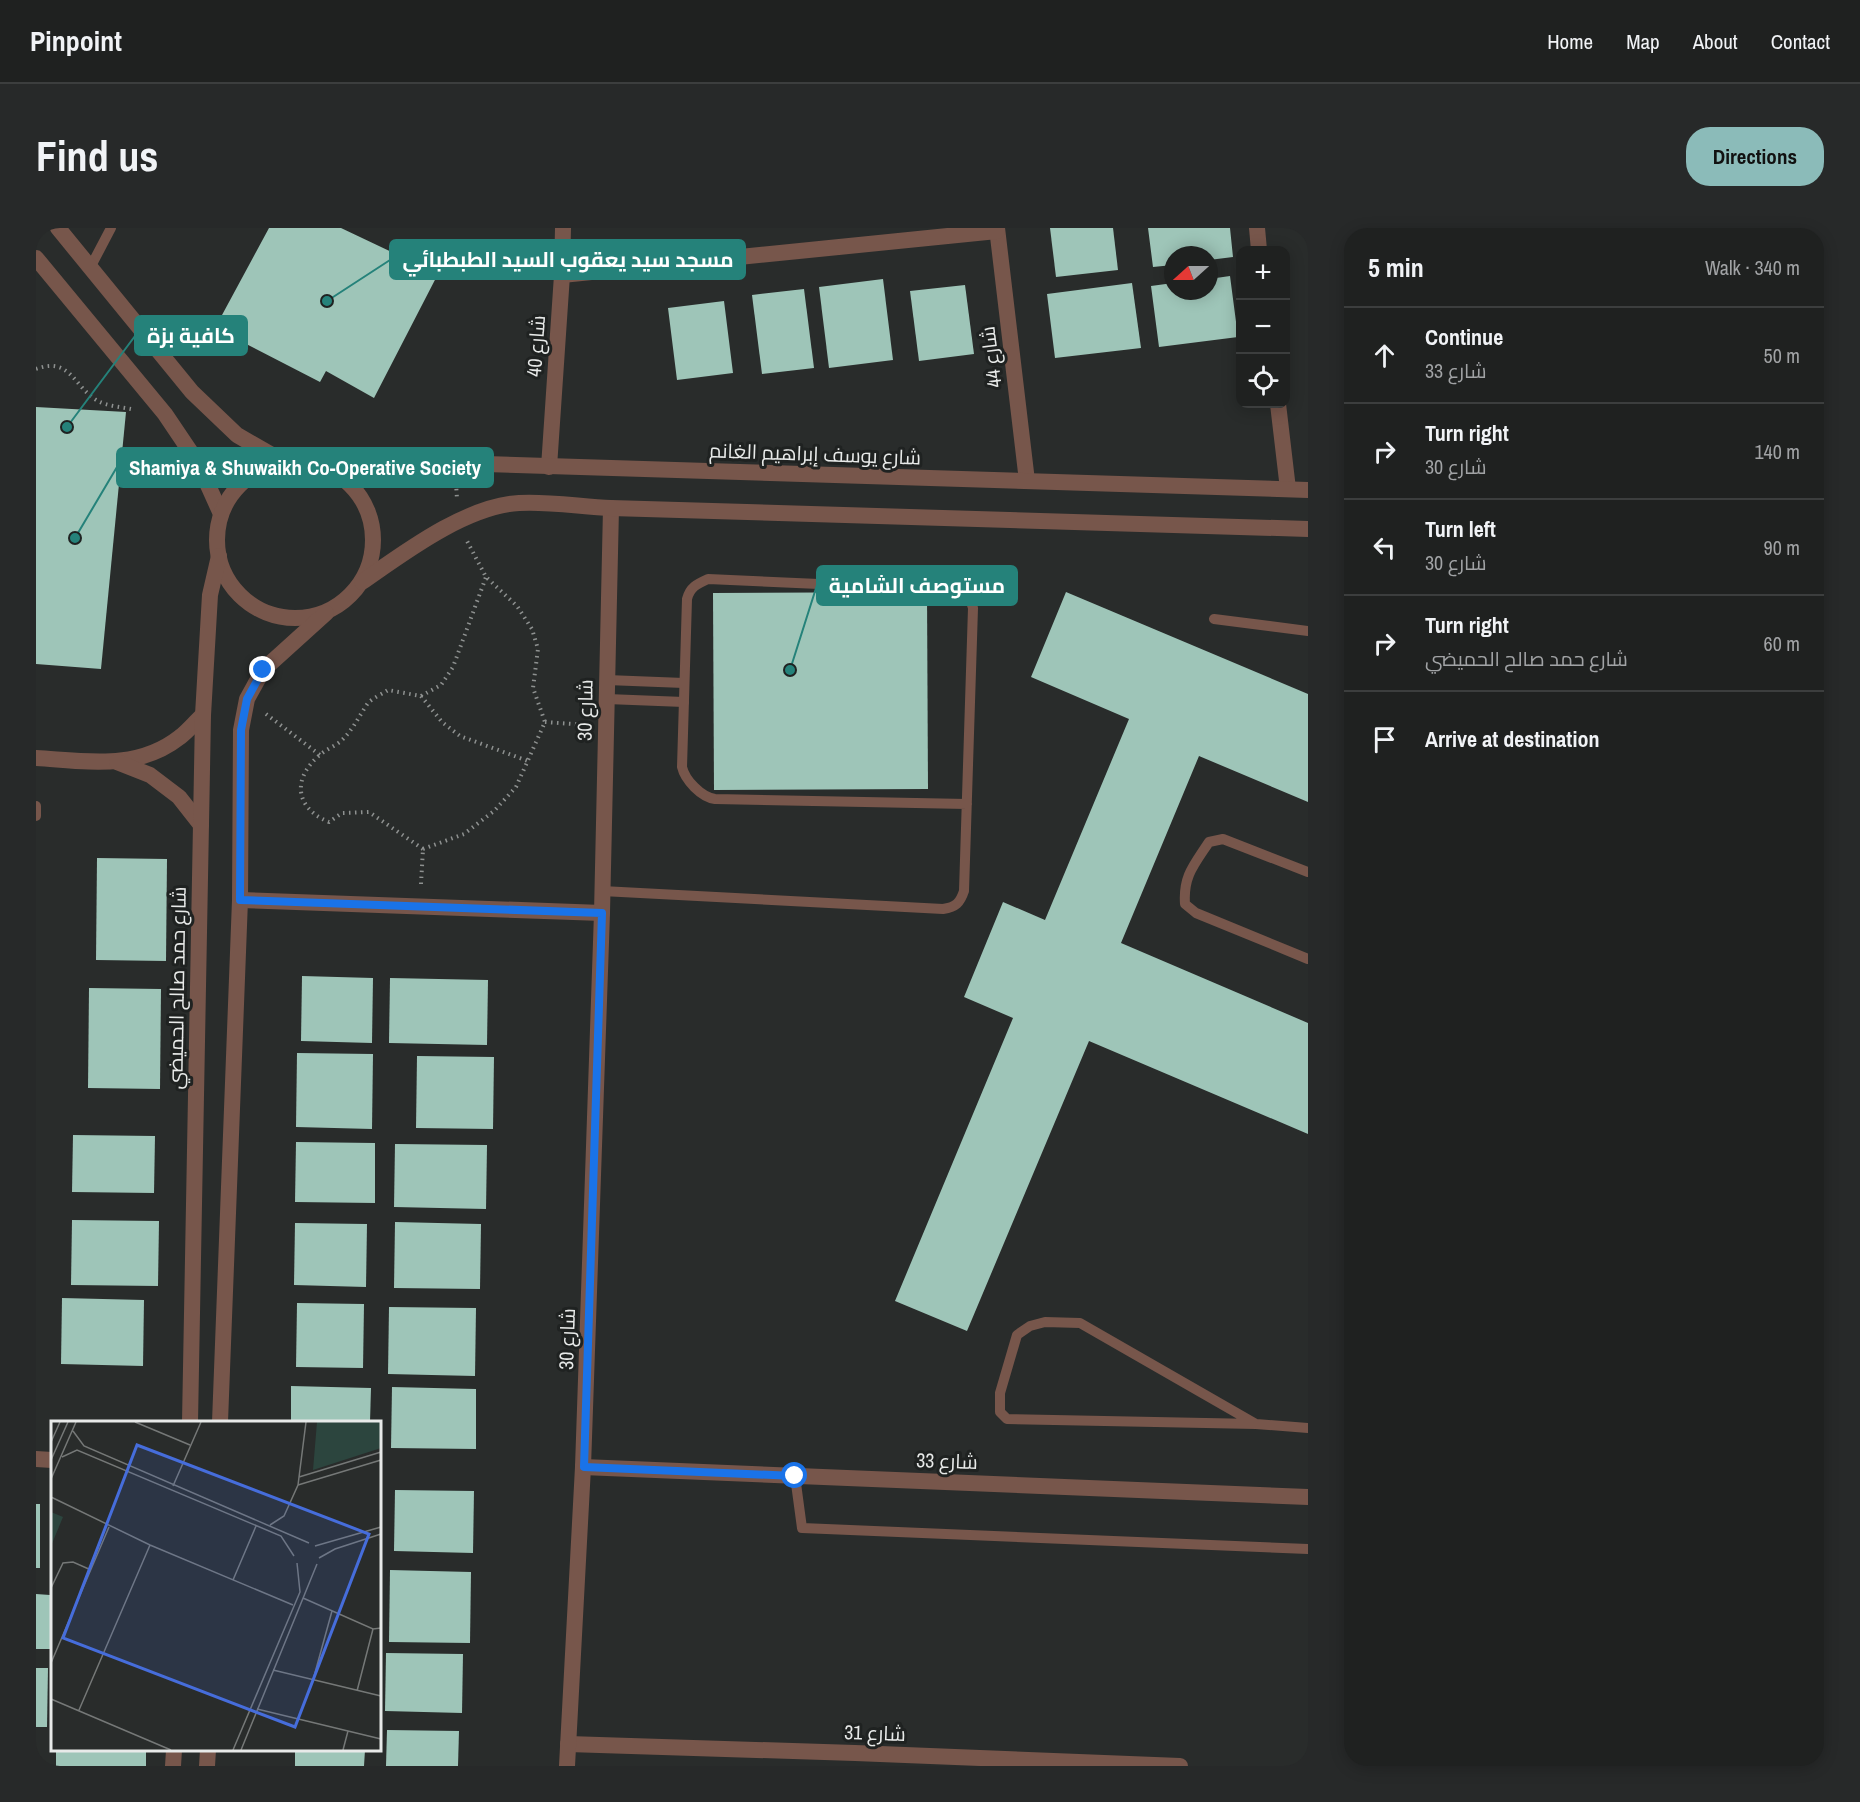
<!DOCTYPE html>
<meta charset="utf-8">
<style>
body{margin:0;font-family:"Archivo Narrow",Cairo,sans-serif;background:#272929;color:#f1f3f6}
.controls{position:absolute;right:18px;top:18px;display:grid;overflow:hidden;border-radius:12px;box-shadow:0 3px 15px #0003}
.controls button{width:54px;height:54px;display:grid;place-items:center;padding:0;border:0;border-bottom:2px solid #3c3e3e;background:#1f2120;color:#f1f3f6;font:30px sans-serif}
.compass{position:absolute;left:1128px;top:18px;width:54px;height:54px;border-radius:50%;background:#1f2120;box-shadow:0 3px 15px #0003;rotate:249deg}
.stop{position:absolute;width:18px;height:18px;margin:-14px;border:4px solid #1a73e8;border-radius:50%;background:#fff}
.stop.end{background:#1a73e8;border-color:#fff;box-shadow:0 2px 6px #0008}
.list{margin:0;padding:0;list-style:none}
h2{display:flex;justify-content:space-between;align-items:center;height:78px;margin:0;padding:0 24px;font-size:26px}
h2 small{font-size:20px;font-weight:400;color:#a1a3a5}
.list li{display:grid;grid-template-columns:39px 1fr auto;gap:18px;align-items:center;box-sizing:border-box;height:96px;padding:0 24px;border-top:2px solid #3c3e3e}
.list b{display:block;font-size:22px;white-space:nowrap}
.list p{margin:0;font-size:20px;white-space:nowrap;color:#a1a3a5}
.list em{font-size:20px;font-style:normal;color:#a1a3a5}
.icon{flex:none;width:33px;height:33px;fill:none;stroke:currentColor;stroke-width:2;stroke-linecap:round;stroke-linejoin:round}
.map{position:relative;flex:none;width:1272px;height:1538px;overflow:hidden;border-radius:24px}
header{display:flex;align-items:center;gap:36px;box-sizing:border-box;height:84px;padding:0 30px;background:#1f2120;border-bottom:2px solid #3c3e3e}
header strong{font-size:28px}
nav{display:flex;gap:33px;margin-inline-start:auto;font-size:21px}
.intro{display:flex;align-items:center;justify-content:space-between;box-sizing:border-box;height:144px;padding:0 36px}
h1{margin:0;font-size:42px}
.button{padding:15px 27px;border-radius:24px;background:#8bbbb9;color:#111;font-size:21px;font-weight:700}
main{display:flex;gap:36px;padding:0 36px}
aside{flex:1;background:#1f2120;border-radius:24px;box-shadow:0 3px 15px #0003}
.map>svg:first-child{display:block}
.building{fill:#9ec5b8}
.lines{fill:none;stroke-linecap:round;stroke-linejoin:round}
.path{stroke:#8e9190;stroke-width:4;stroke-dasharray:1.5 4.5;stroke-linecap:butt}
.service{stroke:#77564b;stroke-width:10}
.minor{stroke:#77564b;stroke-width:16}
.tertiary{stroke:#77564b;stroke-width:16}
.route{stroke:#1a73e8;stroke-width:8}
.labels{text-anchor:middle;stroke-width:6;stroke-linejoin:round;paint-order:stroke}
.street-label{font-size:20px;fill:#e8eae9;stroke:#1f2221}
.inset-road{fill:none;stroke:#757877;stroke-width:1.5}
.view{fill:#466ddb;fill-opacity:0.15;stroke:#466ddb;stroke-width:3}
.inset-edge{fill:none;stroke:#e8eae9;stroke-width:3}
.leader{fill:none;stroke:#25827a;stroke-width:2}
.callout-dot{fill:#25827a;stroke:#1f2221;stroke-width:2}
.callout{fill:#25827a;stroke:#25827a;stroke-width:2}
.callout-label{font-size:21px;text-anchor:middle;font-weight:bold;fill:#fff}
</style>
<header>
<strong>Pinpoint</strong>
<nav><a>Home</a><a>Map</a><a>About</a><a>Contact</a></nav>
</header>
<div class="intro"><h1>Find us</h1><a class="button">Directions</a></div>
<main>
<div class="map">
<svg width="1272" height="1538" viewBox="0 0 1272 1538">
<rect width="100%" height="100%" fill="#292c2b"/>
<g class="building">
<path d="M233,0H305L402,46L338,170L290,143L284,154L179,100Z"/>
<path d="M1014,0H1077L1082,42L1020,49Z"/>
<path d="M1112,0H1194L1197,29L1173,32V27H1137V37L1117,39Z"/>
<path d="M1194,48L1202,109L1123,119L1115,58L1137,55V63H1173V51Z"/>
<path d="M847,51L857,132L793,140L783,59Z"/>
<path d="M1096,55L1105,120L1019,130L1011,66Z"/>
<path d="M929,57L938,126L883,133L874,63Z"/>
<path d="M768,61L778,140L726,146L716,67Z"/>
<path d="M688,73L697,145L641,152L632,80Z"/>
<path d="M0,179L90,184L65,441L0,436Z"/>
<path d="M891,364L892,561L678,562L677,365Z"/>
<path d="M1030,364L1272,466V574L1163,528L1085,715L1272,795V906L1053,813L931,1103L859,1073L977,790L928,769L967,674L1009,692L1093,491L995,449Z"/>
<path d="M61,630L131,631L130,733L60,732Z"/>
<path d="M266,748L337,750L336,815L265,813Z"/>
<path d="M354,750L452,752L451,817L353,815Z"/>
<path d="M53,760L125,761L124,861L52,860Z"/>
<path d="M261,825L337,826L336,901L260,899Z"/>
<path d="M381,828L458,829L457,901L380,900Z"/>
<path d="M37,907L119,908L118,965L36,964Z"/>
<path d="M260,914L339,915V975L259,974Z"/>
<path d="M359,916L451,917L450,981L358,979Z"/>
<path d="M36,992L123,993L122,1058L35,1057Z"/>
<path d="M359,994L445,996L444,1061L358,1060Z"/>
<path d="M259,995L331,996L330,1059L258,1057Z"/>
<path d="M26,1070L108,1072L107,1138L25,1136Z"/>
<path d="M261,1075L328,1076L327,1140L260,1139Z"/>
<path d="M353,1079L440,1080L439,1148L352,1146Z"/>
<path d="M255,1158L335,1160L334,1194H255Z"/>
<path d="M356,1159L440,1161V1221L355,1220Z"/>
<path d="M359,1262L438,1263L437,1325L358,1323Z"/>
<rect x="0" y="1276" width="4" height="64"/>
<path d="M354,1342L435,1344L434,1415L353,1414Z"/>
<path d="M0,1366L14,1367V1421H0Z"/>
<path d="M350,1425L427,1426L426,1485L349,1483Z"/>
<path d="M0,1440H12L11,1499H0Z"/>
<path d="M351,1502L423,1503L422,1538H350Z"/>
<rect x="20" y="1522" width="90" height="16"/>
<path d="M259,1522H329L328,1538H259Z"/>
</g>
<g class="lines">
<g class="path">
<path d="M0,141C35,128 38,160 62,173C71,178 85,179 95,181"/>
<path d="M420,255L421,271"/>
<path d="M385,468L405,457L417,439L450,349"/>
<path d="M230,486L284,527"/>
<path d="M509,494L550,497"/>
<path d="M387,621L428,606L458,583L480,559L509,494L497,460L502,421L496,401L481,378L450,349L431,313"/>
<path d="M387,621L333,584L306,585L293,594C258,580 256,549 285,526C291,521 299,518 305,513C317,502 323,488 332,475C337,470 346,466 352,462L385,468L406,494L424,508L492,533"/>
<path d="M385,656L387,621"/>
</g>
<g class="service">
<path d="M54,40L75,0"/>
<path d="M1178,391L1272,403"/>
<path d="M571,452L648,455"/>
<path d="M571,471L648,474"/>
<path d="M0,578V588"/>
<path d="M1272,644L1187,611L1173,614C1158,637 1147,648 1149,676L1160,685L1272,731"/>
<path d="M566,663L907,681C920,679 924,675 928,663L937,380L934,371L919,362L672,351C661,356 654,359 651,371L646,539C649,552 665,569 679,571L931,576"/>
<path d="M1220,1196L1044,1095L1009,1094L994,1098L981,1107L964,1165V1184L971,1191L1220,1196L1272,1200"/>
<path d="M759,1248L766,1300L1272,1321"/>
</g>
<g class="minor">
<path d="M961,0L991,253"/>
<path d="M1221,0L1223,22"/>
<path d="M526,47L961,3"/>
<path d="M1242,176L1252,261"/>
<path d="M513,239L526,47L527,0"/>
<path d="M0,530C50,533 101,543 144,509C152,503 159,494 167,487"/>
<path d="M81,534L114,547L143,569L165,597"/>
<path d="M204,672L566,685"/>
<path d="M0,1231L16,1232"/>
<path d="M547,1239L1272,1269"/>
<path d="M532,1516L819,1525L1144,1538"/>
<path d="M531,1538L547,1239L566,685L575,280"/>
</g>
<g class="tertiary">
<path d="M22,0L156,164L201,207L248,234"/>
<path d="M0,30L129,186L162,235L185,286"/>
<circle cx="259" cy="312" r="78"/>
<path d="M284,238L383,234L1272,262"/>
<path d="M326,354C369,324 430,278 483,275C511,273 547,279 575,280L1272,301"/>
<path d="M154,1194L167,487L174,367L183,328"/>
<path d="M184,1194L204,672L205,502L211,471L227,442L290,385"/>
<path d="M137,1538L138,1522"/>
<path d="M171,1538L172,1522"/>
</g>
</g>
<g class="lines">
<path class="route" d="M227,442L211,471L205,502L204,672L566,685L548,1239L759,1248"/>
</g>
<g class="labels">
<g class="street-label">
<text transform="translate(500 118) rotate(-86)" y="7">شارع 40</text>
<text transform="translate(955 129) rotate(-97)" y="7">شارع 44</text>
<text transform="translate(779 226) rotate(2)" y="7">شارع يوسف إبراهيم الغانم</text>
<text transform="translate(549 482) rotate(-89)" y="7">شارع 30</text>
<text transform="translate(141 760) rotate(-89)" y="7">شارع حمد صالح الحميضي</text>
<text transform="translate(531 1111) rotate(-88)" y="7">شارع 30</text>
<text transform="translate(911 1233) rotate(2)" y="7">شارع 33</text>
<text transform="translate(839 1505) rotate(2)" y="7">شارع 31</text>
</g>
</g>
<g transform="translate(15 1193)">
<rect width="330" height="330" fill="#292c2b"/>
<path d="M0,91L12,96L0,125Z" fill="#2c453e"/>
<path d="M266,1H330V27L262,49Z" fill="#2c453e"/>
<path class="inset-road" d="M84,1L139,24M22,10L33,25L258,122M0,21L9,1M11,36L26,29L230,115L243,135M0,39L17,1M248,56L330,31M0,58L25,1M247,64L330,39M122,65L150,1M0,76L99,124L242,184M219,104L233,95L247,64L255,1M264,125L330,106M268,137L284,128L330,113M182,159L205,105M0,167L12,142L22,141L40,149M252,177L322,208L330,207M0,242L58,106M222,249L330,275M262,259L281,190M306,270L322,208M0,278L120,329M206,288L330,318M28,289L99,124M182,329L249,171L246,142M190,329L266,143M292,329L297,310"/>
<path class="view" d="M86,24L318,113L244,306L12,217Z"/>
<rect width="330" height="330" class="inset-edge"/>
</g>
<path class="leader" d="M291 73L354 32M31 199L99 108M39 310L81 239M754 442L781 357"/>
<g class="callout-dot">
<circle cx="291" cy="73" r="6"/>
<circle cx="31" cy="199" r="6"/>
<circle cx="39" cy="310" r="6"/>
<circle cx="754" cy="442" r="6"/>
</g>
<g class="callout">
<rect x="354" y="12" width="355" height="39" rx="6"/>
<rect x="99" y="88" width="112" height="39" rx="6"/>
<rect x="81" y="220" width="376" height="39" rx="6"/>
<rect x="781" y="338" width="200" height="39" rx="6"/>
</g>
<g class="callout-label">
<text x="532" y="39">مسجد سيد يعقوب السيد الطبطبائي</text>
<text x="155" y="115">كافية بزة</text>
<text x="269" y="247">Shamiya &amp; Shuwaikh Co-Operative Society</text>
<text x="881" y="365">مستوصف الشامية</text>
</g>
</svg>
<div class="controls">
<button>+</button>
<button>−</button>
<button><svg class="icon" aria-label="locate" viewBox="0 0 24 24"><circle cx="12" cy="12" r="6"/><path d="M12 2v4M12 18v4M2 12h4M18 12h4"/></svg></button>
</div>
<svg class="compass" viewBox="-18 -18 36 36"><path d="M0-13l5 13h-10z" fill="#e53935"/><path d="M0 13l5-13h-10z" fill="#a1a3a5"/></svg>
<div class="stop" style="left:759px;top:1248px"></div>
<div class="stop end" style="left:227px;top:442px"></div>
</div>
<aside>
<h2>5 min<small>Walk · 340 m</small></h2>
<ul class="list">
<li><svg class="icon" aria-label="ahead" viewBox="0 0 24 24"><path d="M12 20V5M6 11l6-6 6 6"/></svg><div><b>Continue</b><p>شارع 33</p></div><em>50 m</em></li>
<li><svg class="icon" aria-label="right" viewBox="0 0 24 24"><path d="M7 20v-9h11M14 6l5 5-5 5"/></svg><div><b>Turn right</b><p>شارع 30</p></div><em>140 m</em></li>
<li><svg class="icon" aria-label="left" viewBox="0 0 24 24"><path d="M17 20v-9H6M10 6l-5 5 5 5"/></svg><div><b>Turn left</b><p>شارع 30</p></div><em>90 m</em></li>
<li><svg class="icon" aria-label="right" viewBox="0 0 24 24"><path d="M7 20v-9h11M14 6l5 5-5 5"/></svg><div><b>Turn right</b><p>شارع حمد صالح الحميضي</p></div><em>60 m</em></li>
<li><svg class="icon" aria-label="arrive" viewBox="0 0 24 24"><path d="M6 21V4h12l-3 4 3 4H6"/></svg><div><b>Arrive at destination</b></div></li>
</ul>
</aside>
</main>
